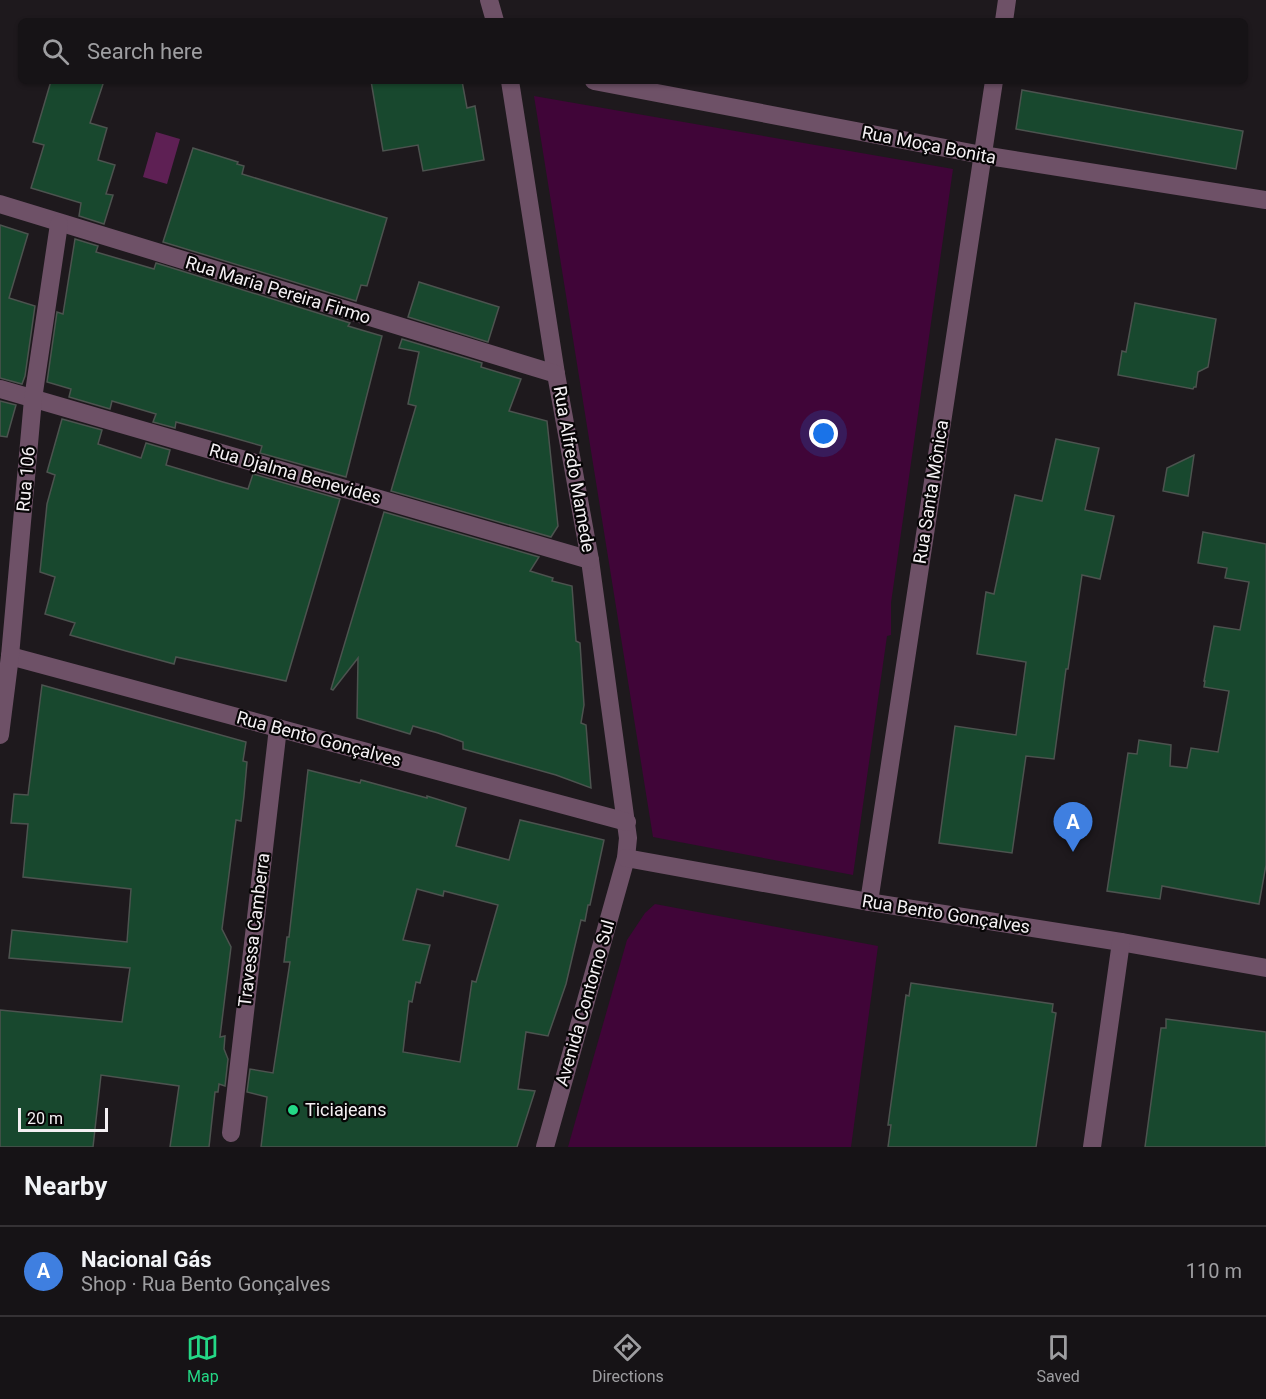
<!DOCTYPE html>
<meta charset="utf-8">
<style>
body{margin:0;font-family:Roboto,sans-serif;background:#1f1c1f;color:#f1f3f6}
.scale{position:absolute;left:18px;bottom:15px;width:90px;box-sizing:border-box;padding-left:6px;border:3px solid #f4f0f3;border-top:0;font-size:16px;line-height:21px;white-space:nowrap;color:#f4f0f3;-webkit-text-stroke:4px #070506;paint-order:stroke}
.you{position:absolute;left:824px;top:434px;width:21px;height:21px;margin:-15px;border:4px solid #fff;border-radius:50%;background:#1a73e8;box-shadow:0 0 0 9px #1a73e833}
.badge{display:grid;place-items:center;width:39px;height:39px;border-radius:50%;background:#24d886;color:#fff;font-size:20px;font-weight:700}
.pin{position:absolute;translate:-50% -50px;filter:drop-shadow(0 2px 3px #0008)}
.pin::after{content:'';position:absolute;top:32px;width:21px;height:18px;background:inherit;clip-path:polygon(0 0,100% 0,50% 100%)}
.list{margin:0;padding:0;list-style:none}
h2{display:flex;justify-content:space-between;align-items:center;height:78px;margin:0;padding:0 24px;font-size:26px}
h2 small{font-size:20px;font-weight:400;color:#9e9ea1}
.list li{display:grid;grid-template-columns:39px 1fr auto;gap:18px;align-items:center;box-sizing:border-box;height:90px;padding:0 24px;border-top:2px solid #353235}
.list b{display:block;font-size:22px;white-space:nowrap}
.list p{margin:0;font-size:20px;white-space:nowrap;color:#9e9ea1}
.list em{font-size:20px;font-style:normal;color:#9e9ea1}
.icon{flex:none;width:33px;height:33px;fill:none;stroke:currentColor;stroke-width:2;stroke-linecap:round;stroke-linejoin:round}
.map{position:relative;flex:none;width:1266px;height:1147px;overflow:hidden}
.search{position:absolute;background:#161316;box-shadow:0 2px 4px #0004;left:18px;right:18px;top:18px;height:66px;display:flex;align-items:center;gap:15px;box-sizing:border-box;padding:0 21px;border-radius:9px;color:#9e9ea1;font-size:22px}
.sheet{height:168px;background:#161316}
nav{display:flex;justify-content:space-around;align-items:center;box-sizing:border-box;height:84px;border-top:2px solid #353235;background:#161316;font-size:16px;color:#9e9ea1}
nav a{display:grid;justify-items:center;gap:3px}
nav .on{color:#24d886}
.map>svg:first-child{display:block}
.green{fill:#400538}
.water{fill:#5e2054}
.building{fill:#18482e;stroke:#4c534f;stroke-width:1.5;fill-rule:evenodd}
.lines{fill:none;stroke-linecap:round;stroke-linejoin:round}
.minor{stroke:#6e5167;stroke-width:18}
.poi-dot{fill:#24d886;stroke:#070506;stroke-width:2}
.labels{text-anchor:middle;stroke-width:4.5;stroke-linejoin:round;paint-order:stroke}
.street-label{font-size:18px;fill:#f4f0f3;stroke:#070506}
.poi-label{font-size:18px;fill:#f4f0f3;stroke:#070506;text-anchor:start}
</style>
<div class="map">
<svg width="1266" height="1147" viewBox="0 0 1266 1147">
<rect width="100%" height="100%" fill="#1e191d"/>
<g class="green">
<path d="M534,96L953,169L891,603V635L887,636L853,875L653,837Z"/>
<path d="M655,904L878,946L851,1147H568L627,940L645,913Z"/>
</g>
<path class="water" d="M156,132L180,139L167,184L143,177Z"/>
<g class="building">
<path d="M51,81H104L90,123L107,128L98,160L115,165L106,194L113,195L104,224L79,216L81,203L31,188L44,145L33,142Z"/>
<path d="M371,81H462L467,108L475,106L484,160L423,171L418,145L383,151Z"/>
<path d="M1022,90L1243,131L1236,169L1016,129Z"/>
<path d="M193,148L238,162L237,164L244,166L242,174L387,218L367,286L361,285L356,301L163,242Z"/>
<path d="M0,225L28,234L9,298L35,306L25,376L22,384L0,378Z"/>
<path d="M75,239L98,246L96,252L154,269L156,263L350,323L348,326L382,336L346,477L260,453L262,446L220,434L176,422L175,428L153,422L156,414L112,401L110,409L69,397L71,389L47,382L57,312L63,314Z"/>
<path d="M419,282L499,307L488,342L408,317Z"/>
<path d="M1135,303L1216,319L1208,367L1198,372L1196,387H1194L1193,389L1118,375L1122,351L1126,352Z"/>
<path d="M402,339L482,363L481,367L521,379L509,411L547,421L558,526L551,537L391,491L416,406L408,404L419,352L399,348Z"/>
<path d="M0,401L16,405L7,437L0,436Z"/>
<path d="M62,419L102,430L98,444L141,458L146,443L170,450L166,465L223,482L248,489L253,474L340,499L286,681L176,657L174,664L126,651L70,635L75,623L45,614L55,577L40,572L47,504L55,475L47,472Z"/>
<path d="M1056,439L1099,448L1085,510L1114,516L1100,579L1082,575L1068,669H1066L1054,759L1026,756L1012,853L939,843L955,726L1016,735L1026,662L977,654L986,592L994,594L1015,495L1042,501Z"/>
<path d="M1194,455L1188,496L1163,491L1167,468Z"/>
<path d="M384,512L539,557L530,571L553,578L552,581L572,586L576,641L580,643L584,705L581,723L586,725L591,788L556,775L463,749V742L438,733L413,726L410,734L357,718L358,658L333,690L331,689Z"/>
<path d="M1203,532L1266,544V865L1259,904L1162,886L1160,899L1107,891L1128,753L1137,754L1139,740L1171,745L1170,766L1187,768L1191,748L1218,752L1229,691L1204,687L1205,681H1204L1214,626L1240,630L1249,582L1225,578L1227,568L1198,563Z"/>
<path d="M42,685L246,742L243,761L247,762L244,796L241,821L236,820L222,929L231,947L220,1037L225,1036L224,1049L228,1059L225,1086L219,1084L218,1092H215L209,1147H170L179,1086L101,1075L93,1147H0V1010L122,1022L130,968L9,958L12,930L127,942L131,889L23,877L28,824L11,823L14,794L28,795Z"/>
<path d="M308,770L360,783L361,780L427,798V796L466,808L456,846L509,860L520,820L604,840L590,905H588L585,921L581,920L566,984L548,1036L526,1032L518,1089L535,1091L517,1147H261L267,1097L247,1092L250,1069L273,1073L290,962H284L287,937H289ZM417,889L443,896L444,891L498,905L476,982L472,981L460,1062L403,1052L409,1001L412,1002L416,982L420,983L430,945L403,940Z"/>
<path d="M911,983L1053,1004L1052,1012L1056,1013L1036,1147H888L891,1125H888L906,995L909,996Z"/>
<path d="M1166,1019L1266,1032V1147H1145L1161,1028H1166Z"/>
</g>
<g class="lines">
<g class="minor">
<path d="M489,0L495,21"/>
<path d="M1004,21L1007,0"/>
<path d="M510,81L556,374L590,560L628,838L626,858L545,1147"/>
<path d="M594,81L982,155L1266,200"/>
<path d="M0,204L556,374"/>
<path d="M0,389L590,560"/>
<path d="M10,656L627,822"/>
<path d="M0,735L10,656L33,399L59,224"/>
<path d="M626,858L869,902L1121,942L1266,968"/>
<path d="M869,902L994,81"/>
<path d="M231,1133L278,728"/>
<path d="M1092,1147L1121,942"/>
</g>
</g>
<circle class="poi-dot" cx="293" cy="1110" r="6"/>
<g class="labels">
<g class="street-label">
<text transform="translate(929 145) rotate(11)" y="6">Rua Moça Bonita</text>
<text transform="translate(278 290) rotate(17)" y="6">Rua Maria Pereira Firmo</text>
<text transform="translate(574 469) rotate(80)" y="6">Rua Alfredo Mamede</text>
<text transform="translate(295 474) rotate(16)" y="6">Rua Djalma Benevides</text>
<text transform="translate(26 479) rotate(-85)" y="6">Rua 106</text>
<text transform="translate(931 492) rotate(-81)" y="6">Rua Santa Mônica</text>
<text transform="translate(319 739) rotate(15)" y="6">Rua Bento Gonçalves</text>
<text transform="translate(946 914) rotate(9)" y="6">Rua Bento Gonçalves</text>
<text transform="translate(254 930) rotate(-83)" y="6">Travessa Camberra</text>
<text transform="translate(585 1003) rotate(-74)" y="6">Avenida Contorno Sul</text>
</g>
<g class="poi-label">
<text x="305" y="1116">Ticiajeans</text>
</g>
</g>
</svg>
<div class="scale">20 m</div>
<div class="you"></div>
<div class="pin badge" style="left:1073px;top:852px;background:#3f7fe0">A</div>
<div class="search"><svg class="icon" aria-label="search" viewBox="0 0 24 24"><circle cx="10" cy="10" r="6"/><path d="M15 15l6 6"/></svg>Search here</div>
</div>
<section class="sheet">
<h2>Nearby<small></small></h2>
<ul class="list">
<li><span class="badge" style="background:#3f7fe0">A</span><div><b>Nacional Gás</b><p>Shop · Rua Bento Gonçalves</p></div><em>110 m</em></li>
</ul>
</section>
<nav>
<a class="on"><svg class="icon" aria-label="map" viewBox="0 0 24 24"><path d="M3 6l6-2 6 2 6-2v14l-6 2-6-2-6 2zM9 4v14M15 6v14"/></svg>Map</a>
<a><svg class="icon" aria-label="directions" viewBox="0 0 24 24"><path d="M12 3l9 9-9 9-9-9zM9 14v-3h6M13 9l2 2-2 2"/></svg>Directions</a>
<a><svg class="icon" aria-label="saved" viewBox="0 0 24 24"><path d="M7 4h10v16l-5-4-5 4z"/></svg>Saved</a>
</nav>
